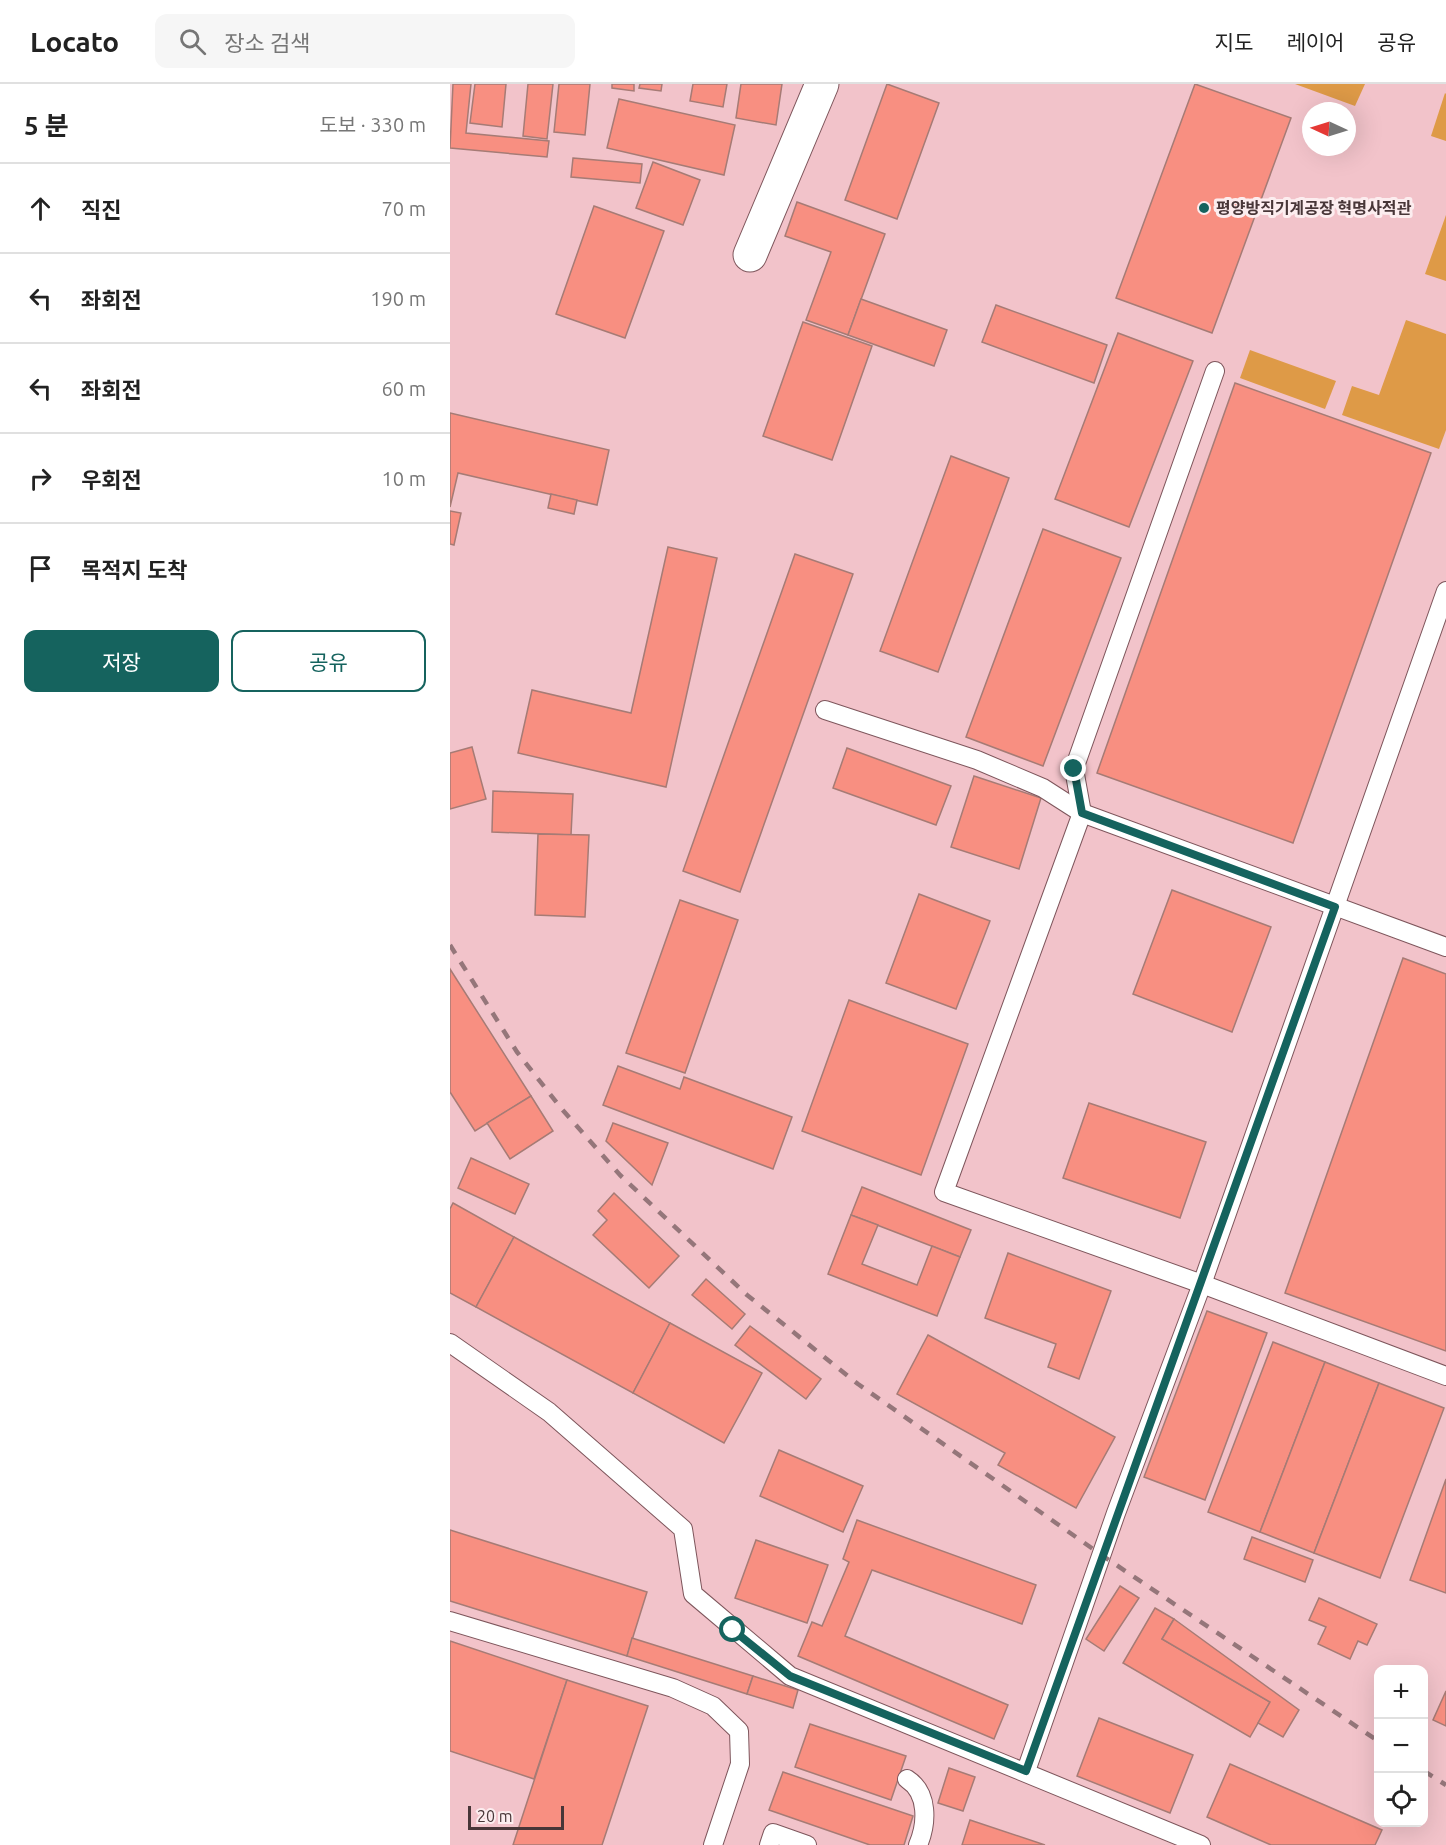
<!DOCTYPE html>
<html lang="ko">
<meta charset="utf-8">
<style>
body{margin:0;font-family:Ubuntu,"Noto Sans KR",sans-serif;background:#f6f6f6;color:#222}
.controls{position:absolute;right:18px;bottom:18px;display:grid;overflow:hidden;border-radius:12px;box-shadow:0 6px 24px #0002}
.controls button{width:54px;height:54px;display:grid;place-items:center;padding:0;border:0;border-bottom:2px solid #e0e0e0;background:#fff;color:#222;font:30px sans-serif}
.compass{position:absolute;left:852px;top:18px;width:54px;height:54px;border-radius:50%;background:#fff;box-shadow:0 6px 24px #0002;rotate:274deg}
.scale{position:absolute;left:18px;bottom:15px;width:96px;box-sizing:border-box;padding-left:6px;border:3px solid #483638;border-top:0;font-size:16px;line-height:21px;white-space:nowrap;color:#483638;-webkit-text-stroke:4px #fcedef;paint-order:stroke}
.stop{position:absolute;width:18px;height:18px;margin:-14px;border:4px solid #15635e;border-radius:50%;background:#fff}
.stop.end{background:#15635e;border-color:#fff;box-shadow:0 2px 6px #0008}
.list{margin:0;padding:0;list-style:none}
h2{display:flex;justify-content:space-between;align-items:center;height:78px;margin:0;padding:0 24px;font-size:26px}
h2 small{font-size:20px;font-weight:400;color:#767676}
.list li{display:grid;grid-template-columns:39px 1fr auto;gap:18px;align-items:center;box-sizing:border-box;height:90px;padding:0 24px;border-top:2px solid #e0e0e0}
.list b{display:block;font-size:22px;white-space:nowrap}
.list em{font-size:20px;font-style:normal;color:#767676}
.actions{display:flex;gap:12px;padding:18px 24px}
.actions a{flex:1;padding:14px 0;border:2px solid #15635e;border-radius:12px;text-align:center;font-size:21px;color:#15635e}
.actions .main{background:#15635e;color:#fff}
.icon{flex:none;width:33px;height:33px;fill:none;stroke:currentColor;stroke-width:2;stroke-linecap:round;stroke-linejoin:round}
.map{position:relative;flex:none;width:996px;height:1761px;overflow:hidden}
header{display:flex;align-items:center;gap:36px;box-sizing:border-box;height:84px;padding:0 30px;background:#fff;border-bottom:2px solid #e0e0e0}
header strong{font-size:28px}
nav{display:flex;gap:33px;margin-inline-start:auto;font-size:21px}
.search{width:420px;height:54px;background:#f6f6f6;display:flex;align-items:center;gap:15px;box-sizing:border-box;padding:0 21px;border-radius:12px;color:#767676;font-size:22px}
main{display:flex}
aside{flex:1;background:#fff}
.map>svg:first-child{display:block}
.green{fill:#de9a47}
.building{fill:#f88f81;stroke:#a67b75;stroke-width:1.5}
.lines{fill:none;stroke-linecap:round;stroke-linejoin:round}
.lane-casing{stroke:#7e565c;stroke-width:20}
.street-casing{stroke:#7e565c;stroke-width:35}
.lane{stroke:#fff;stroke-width:18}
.street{stroke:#fff;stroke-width:33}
.rail{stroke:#95767a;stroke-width:4.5;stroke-dasharray:10 10;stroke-linecap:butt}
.route{stroke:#15635e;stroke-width:8}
.poi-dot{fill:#15635e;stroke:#fcedef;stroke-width:2}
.labels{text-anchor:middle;stroke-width:6;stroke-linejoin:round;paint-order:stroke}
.poi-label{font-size:16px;font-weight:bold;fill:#483638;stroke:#fcedef;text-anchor:start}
</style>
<header>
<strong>Locato</strong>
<div class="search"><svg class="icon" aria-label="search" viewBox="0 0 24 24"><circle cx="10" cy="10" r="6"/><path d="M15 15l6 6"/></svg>장소 검색</div>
<nav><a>지도</a><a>레이어</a><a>공유</a></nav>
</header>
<main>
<aside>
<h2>5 분<small>도보 · 330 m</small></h2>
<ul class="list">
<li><svg class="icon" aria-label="ahead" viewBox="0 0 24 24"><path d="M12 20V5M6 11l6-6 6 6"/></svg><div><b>직진</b></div><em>70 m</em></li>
<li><svg class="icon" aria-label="left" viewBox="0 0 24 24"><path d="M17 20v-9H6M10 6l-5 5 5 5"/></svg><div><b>좌회전</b></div><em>190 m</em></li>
<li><svg class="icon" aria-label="left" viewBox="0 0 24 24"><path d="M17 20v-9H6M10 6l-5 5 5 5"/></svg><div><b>좌회전</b></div><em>60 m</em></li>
<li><svg class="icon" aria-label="right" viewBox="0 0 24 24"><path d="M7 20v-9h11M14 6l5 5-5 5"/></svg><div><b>우회전</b></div><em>10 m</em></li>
<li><svg class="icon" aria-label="arrive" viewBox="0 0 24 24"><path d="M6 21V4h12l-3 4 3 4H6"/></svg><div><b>목적지 도착</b></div></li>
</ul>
<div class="actions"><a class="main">저장</a><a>공유</a></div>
</aside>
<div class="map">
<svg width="996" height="1761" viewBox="0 0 996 1761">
<rect width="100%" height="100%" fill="#f2c3ca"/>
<g class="green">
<path d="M845,0H915L905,22Z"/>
<path d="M995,9L996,10V57L981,52Z"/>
<path d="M996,131V197L975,190Z"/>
<path d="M956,236L996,250V346L989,365L892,331L902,302L929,311Z"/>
<path d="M800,266L886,297L875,325L790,294Z"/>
</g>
<g class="building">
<path d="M3,0H21L16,49L99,57L97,73L0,64Z"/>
<path d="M25,0H56L52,43L20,39Z"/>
<path d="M78,0H103L97,55L73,52Z"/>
<path d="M109,0H140L135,51L104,48Z"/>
<path d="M162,0H184V7L162,4Z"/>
<path d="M190,0H212L211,7L189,4Z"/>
<path d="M243,0H277L273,23L240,17Z"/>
<path d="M291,0H332L326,41L286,34Z"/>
<path d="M437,0L489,19L447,135L395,116Z"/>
<path d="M745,0L841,34L762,249L666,214Z"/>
<path d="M169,15L285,41L274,91L157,64Z"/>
<path d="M123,74L192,80L190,99L121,93Z"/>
<path d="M203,78L250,96L233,141L186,124Z"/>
<path d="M347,118L435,150L398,251L356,236L381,168L335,152Z"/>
<path d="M144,122L214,147L175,254L106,230Z"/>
<path d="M411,215L497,246L484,282L398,251Z"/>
<path d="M546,221L657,261L644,299L532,258Z"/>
<path d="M353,238L422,262L382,376L313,352Z"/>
<path d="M668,249L743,277L679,443L605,415Z"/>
<path d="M785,299L981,369L843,759L647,689Z"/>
<path d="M0,329L159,366L147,421L8,389L0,423Z"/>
<path d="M501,372L559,394L488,588L430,567Z"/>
<path d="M101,410L127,416L124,430L98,424Z"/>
<path d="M0,427L11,429L4,461L0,460Z"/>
<path d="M593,445L671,474L593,682L516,653Z"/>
<path d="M218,463L267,474L216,703L68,669L82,606L181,629Z"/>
<path d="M345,470L403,490L290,808L233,787Z"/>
<path d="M22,663L36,715L0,725V669Z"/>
<path d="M397,664L501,702L486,741L383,704Z"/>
<path d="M524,692L591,714L569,785L501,763Z"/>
<path d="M43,707L123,710L121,751L42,748Z"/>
<path d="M88,750L139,751L135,833L85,831Z"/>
<path d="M722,806L821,843L782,948L683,910Z"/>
<path d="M469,810L540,837L506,925L436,899Z"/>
<path d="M230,816L288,836L235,989L176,969Z"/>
<path d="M953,874L996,890V1267L835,1209Z"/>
<path d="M0,885L81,1012L25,1047L0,1008Z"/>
<path d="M399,916L518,960L471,1091L352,1047Z"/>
<path d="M168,982L230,1005L234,993L342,1033L323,1085L153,1021Z"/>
<path d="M81,1012L103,1047L60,1075L37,1039Z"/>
<path d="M639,1019L756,1058L730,1134L613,1094Z"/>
<path d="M163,1039L218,1059L202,1101L156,1057Z"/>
<path d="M21,1074L79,1100L65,1130L8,1104Z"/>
<path d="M412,1103L521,1146L510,1173L401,1131Z"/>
<path d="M164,1109L229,1172L199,1204L143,1151L157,1136L148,1127Z"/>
<path d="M3,1119L64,1153L26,1223L0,1209V1125Z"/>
<path d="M401,1131L428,1141L412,1180L467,1201L482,1162L510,1173L487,1232L378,1190Z"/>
<path d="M64,1153L220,1239L183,1309L26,1223Z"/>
<path d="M558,1169L661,1207L629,1295L598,1283L606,1260L535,1234Z"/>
<path d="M256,1195L295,1230L282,1245L242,1211Z"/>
<path d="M757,1227L817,1249L755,1416L694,1393Z"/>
<path d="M220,1239L312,1289L274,1359L183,1309Z"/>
<path d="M300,1242L371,1295L356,1315L285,1261Z"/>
<path d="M478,1251L665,1353L626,1424L548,1381L555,1369L447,1310Z"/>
<path d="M823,1258L875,1278L810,1448L758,1428Z"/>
<path d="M875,1278L929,1299L864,1469L810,1448Z"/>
<path d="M929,1299L994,1324L930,1494L864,1469Z"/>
<path d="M329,1366L413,1402L393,1448L310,1412Z"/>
<path d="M996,1395V1509L960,1496Z"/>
<path d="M407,1436L586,1501L572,1540L422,1486L395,1552L558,1621L544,1655L348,1572L362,1538L372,1542L399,1478L393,1475Z"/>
<path d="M0,1446L197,1508L177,1572L0,1517Z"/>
<path d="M802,1453L863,1476L855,1498L794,1475Z"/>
<path d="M306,1456L378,1481L357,1539L285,1514Z"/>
<path d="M670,1502L689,1514L654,1567L636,1555Z"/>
<path d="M869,1514L927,1540L917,1561L908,1557L900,1575L868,1560L876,1543L859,1536Z"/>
<path d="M705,1524L724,1535L712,1555L820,1618L800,1653L673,1579Z"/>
<path d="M724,1535L849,1626L833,1653L808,1639L820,1618L712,1555Z"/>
<path d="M182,1554L303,1592L297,1610L177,1572Z"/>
<path d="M0,1557L117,1596L84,1695L0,1667Z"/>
<path d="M303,1592L348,1606L343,1624L297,1610Z"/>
<path d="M117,1596L198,1622L152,1761H63Z"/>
<path d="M996,1607V1642L983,1636Z"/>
<path d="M649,1634L743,1671L720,1729L627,1692Z"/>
<path d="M360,1640L456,1672L441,1716L345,1683Z"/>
<path d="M780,1680L932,1746L925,1761H821L757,1733Z"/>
<path d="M499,1684L525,1693L513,1727L488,1719Z"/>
<path d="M333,1688L463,1732L454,1761H420L319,1726Z"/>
<path d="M520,1736L595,1761H512Z"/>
</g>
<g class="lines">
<g class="lane-casing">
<g id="lane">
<path d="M765,287L624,685L632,729L494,1108L752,1200L996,1292"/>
<path d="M375,626L527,676L593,704L632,729L996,863"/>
<path d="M0,1259L99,1328L233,1445L243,1510L340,1592L751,1761"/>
<path d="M0,1537L223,1604L263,1622L289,1647L290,1680L263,1761"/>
<path d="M576,1687L666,1429L752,1200L996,507"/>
<path d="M457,1695C479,1709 477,1740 468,1761"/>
<path d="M319,1761L323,1749L357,1761"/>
</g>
</g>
<g class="street-casing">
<path id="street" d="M300,171L372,0"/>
</g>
<use href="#lane" class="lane"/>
<use href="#street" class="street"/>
<g class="rail">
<path d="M0,861L67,968L111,1024L170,1091L297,1211L408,1300L653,1472L928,1657"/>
<path d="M974,1687L996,1701"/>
</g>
</g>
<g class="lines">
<path class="route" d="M283,1546L340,1592L576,1687L885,823L632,729L624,685"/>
</g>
<circle class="poi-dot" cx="754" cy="124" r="6"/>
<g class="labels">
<g class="poi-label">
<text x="766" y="130">평양방직기계공장 혁명사적관</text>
</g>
</g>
</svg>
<div class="controls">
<button>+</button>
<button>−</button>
<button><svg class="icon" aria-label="locate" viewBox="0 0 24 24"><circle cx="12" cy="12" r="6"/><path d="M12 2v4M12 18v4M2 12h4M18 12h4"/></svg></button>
</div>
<svg class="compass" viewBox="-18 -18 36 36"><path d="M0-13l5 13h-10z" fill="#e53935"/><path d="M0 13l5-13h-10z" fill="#767676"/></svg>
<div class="scale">20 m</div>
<div class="stop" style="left:283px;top:1546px"></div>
<div class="stop end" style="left:624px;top:685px"></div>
</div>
</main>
